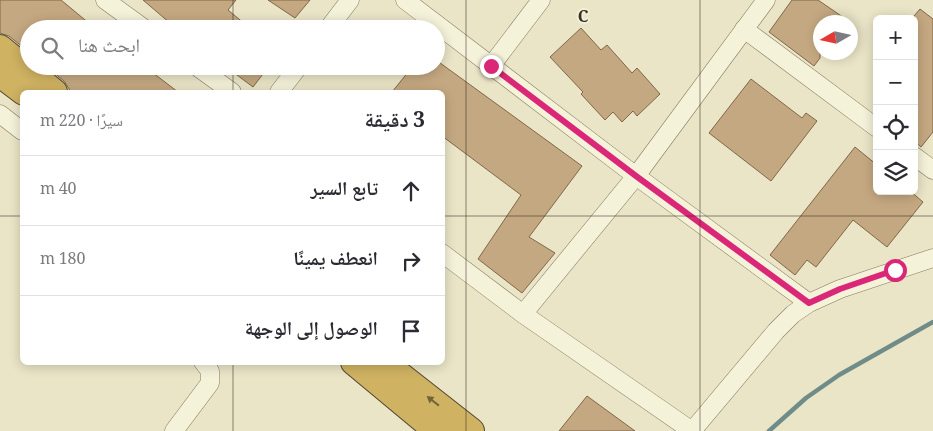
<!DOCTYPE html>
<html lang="ar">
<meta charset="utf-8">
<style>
body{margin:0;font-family:Georgia,"Noto Naskh Arabic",serif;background:#f7f7f7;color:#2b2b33;direction:rtl}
.controls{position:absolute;right:15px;top:15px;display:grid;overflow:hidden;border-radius:8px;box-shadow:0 2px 12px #0003}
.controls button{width:45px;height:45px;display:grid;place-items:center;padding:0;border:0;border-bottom:1px solid #e1e1e2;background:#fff;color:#2b2b33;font:25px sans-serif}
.compass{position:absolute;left:813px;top:15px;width:45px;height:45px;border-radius:50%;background:#fff;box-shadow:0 2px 12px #0003;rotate:261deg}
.stop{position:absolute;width:15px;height:15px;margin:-11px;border:4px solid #db2777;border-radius:50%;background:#fff}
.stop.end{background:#db2777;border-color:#fff;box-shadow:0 1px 5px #0008}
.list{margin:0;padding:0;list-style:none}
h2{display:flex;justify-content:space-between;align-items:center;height:65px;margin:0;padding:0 20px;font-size:21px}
h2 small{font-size:16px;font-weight:400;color:#7c7c81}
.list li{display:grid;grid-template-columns:32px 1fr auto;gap:15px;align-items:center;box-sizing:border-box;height:70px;padding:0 20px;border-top:1px solid #e1e1e2}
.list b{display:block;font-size:19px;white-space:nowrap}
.list em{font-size:16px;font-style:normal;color:#7c7c81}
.icon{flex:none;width:28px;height:28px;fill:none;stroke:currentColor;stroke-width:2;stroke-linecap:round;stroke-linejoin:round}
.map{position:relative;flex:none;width:933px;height:431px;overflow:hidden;direction:ltr}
.search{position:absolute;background:#fff;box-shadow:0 2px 12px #0003;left:20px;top:20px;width:425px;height:55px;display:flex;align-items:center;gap:12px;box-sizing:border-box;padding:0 18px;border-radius:28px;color:#7c7c81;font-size:19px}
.panel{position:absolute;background:#fff;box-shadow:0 2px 12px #0003;left:20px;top:90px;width:425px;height:275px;border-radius:8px;direction:rtl}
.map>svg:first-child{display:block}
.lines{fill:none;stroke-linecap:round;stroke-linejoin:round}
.stream{stroke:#708c89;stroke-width:4.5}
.building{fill:#c4a881;stroke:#806747}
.minor-casing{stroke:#84785f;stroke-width:19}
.highway-casing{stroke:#524632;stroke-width:28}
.minor{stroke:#f5f2da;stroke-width:18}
.highway{stroke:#cfb262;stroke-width:26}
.oneway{fill:#73633b}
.route{stroke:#db2777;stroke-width:6}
.grid{fill:none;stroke:#362e21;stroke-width:1;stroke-opacity:0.55}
.grid-label{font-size:16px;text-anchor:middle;font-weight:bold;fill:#362e21;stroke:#f2efd6;stroke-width:4;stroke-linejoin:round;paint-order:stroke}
</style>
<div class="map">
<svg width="933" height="431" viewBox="0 0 933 431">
<rect width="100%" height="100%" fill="#eae5c7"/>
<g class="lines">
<path class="stream" d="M769,431L806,398L839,375L933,322"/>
</g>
<g class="building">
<path d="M0,0H61L96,29H29V52L9,36L0,33Z"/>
<path d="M143,0H236L228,10L251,29H177Z"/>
<path d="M268,0H310L295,18Z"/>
<path d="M792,0H818L850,22H820V58L814,66L769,32Z"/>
<path d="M920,9L933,19V132L921,147L914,141V16Z"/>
<path d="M581,28L601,50L607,45L632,73L637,68L660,94L637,116L633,111L622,122L613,112L605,120L581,94L583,92L550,57Z"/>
<path d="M436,60L582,166L529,237L555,253L522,293L478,259L521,195L442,136V92H392L413,66H436Z"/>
<path d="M46,66H144L178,92H71L64,81Z"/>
<path d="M225,66H269L253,87Z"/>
<path d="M751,79L802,118L806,113L817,121L771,181L709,133Z"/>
<path d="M855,147L877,165V191H910L923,202L887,247L853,220L816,267L807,260L795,275L770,255Z"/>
<path d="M587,396L635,431H559Z"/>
</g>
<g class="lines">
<g class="minor-casing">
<g id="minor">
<path d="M105,0L145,29"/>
<path d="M405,0L636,176L809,303"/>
<path d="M328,29L350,0"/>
<path d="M744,29L877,128"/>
<path d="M196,66L232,92"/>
<path d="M491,66L541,0"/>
<path d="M279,92L299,66"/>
<path d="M0,114L22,131"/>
<path d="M914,156L933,170"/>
<path d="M442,253L523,314L692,431L776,331L793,314L809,303L840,289L933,258"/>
<path d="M523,314L636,176L766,0"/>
<path d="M174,431L210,383V371L203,362"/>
</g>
</g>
<g class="highway-casing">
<g id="highway">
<path d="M0,48L54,92"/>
<path d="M0,74L24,92"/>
<path d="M354,362L437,431"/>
<path d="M383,362L471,431"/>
</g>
</g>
<use href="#minor" class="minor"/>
<use href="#highway" class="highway"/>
</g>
<defs><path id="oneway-solid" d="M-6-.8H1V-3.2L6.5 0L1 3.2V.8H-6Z" transform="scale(1.25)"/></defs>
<use class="oneway" href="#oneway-solid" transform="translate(433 401) rotate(-142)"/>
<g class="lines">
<path class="route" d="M491,66L636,176L809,303L840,289L895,270"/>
</g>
<path class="grid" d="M233,0V29M466,0V431M700,0V431M233,66V92M0,216H22M442,216H933M233,362V431"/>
<g class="grid-label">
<text x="583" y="22">C</text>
</g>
</svg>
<div class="controls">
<button>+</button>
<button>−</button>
<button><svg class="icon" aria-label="locate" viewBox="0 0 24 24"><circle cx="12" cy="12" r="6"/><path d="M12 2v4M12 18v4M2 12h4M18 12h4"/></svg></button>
<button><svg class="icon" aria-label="layers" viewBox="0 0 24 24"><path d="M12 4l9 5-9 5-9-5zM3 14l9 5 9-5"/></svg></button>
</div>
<svg class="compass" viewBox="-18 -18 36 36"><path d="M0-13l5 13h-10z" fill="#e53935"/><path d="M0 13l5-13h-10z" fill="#7c7c81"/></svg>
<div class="stop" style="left:895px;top:270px"></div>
<div class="stop end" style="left:491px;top:66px"></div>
<div class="search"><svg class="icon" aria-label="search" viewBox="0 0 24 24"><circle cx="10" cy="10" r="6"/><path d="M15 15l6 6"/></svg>ابحث هنا</div>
<section class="panel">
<h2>3 دقيقة<small>سيرًا · 220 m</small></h2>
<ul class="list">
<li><svg class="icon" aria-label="ahead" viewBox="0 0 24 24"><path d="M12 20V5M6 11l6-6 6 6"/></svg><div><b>تابع السير</b></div><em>40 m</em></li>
<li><svg class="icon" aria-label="right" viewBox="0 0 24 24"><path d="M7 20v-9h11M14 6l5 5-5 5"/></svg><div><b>انعطف يمينًا</b></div><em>180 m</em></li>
<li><svg class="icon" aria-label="arrive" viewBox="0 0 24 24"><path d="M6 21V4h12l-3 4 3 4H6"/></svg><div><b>الوصول إلى الوجهة</b></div></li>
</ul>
</section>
</div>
